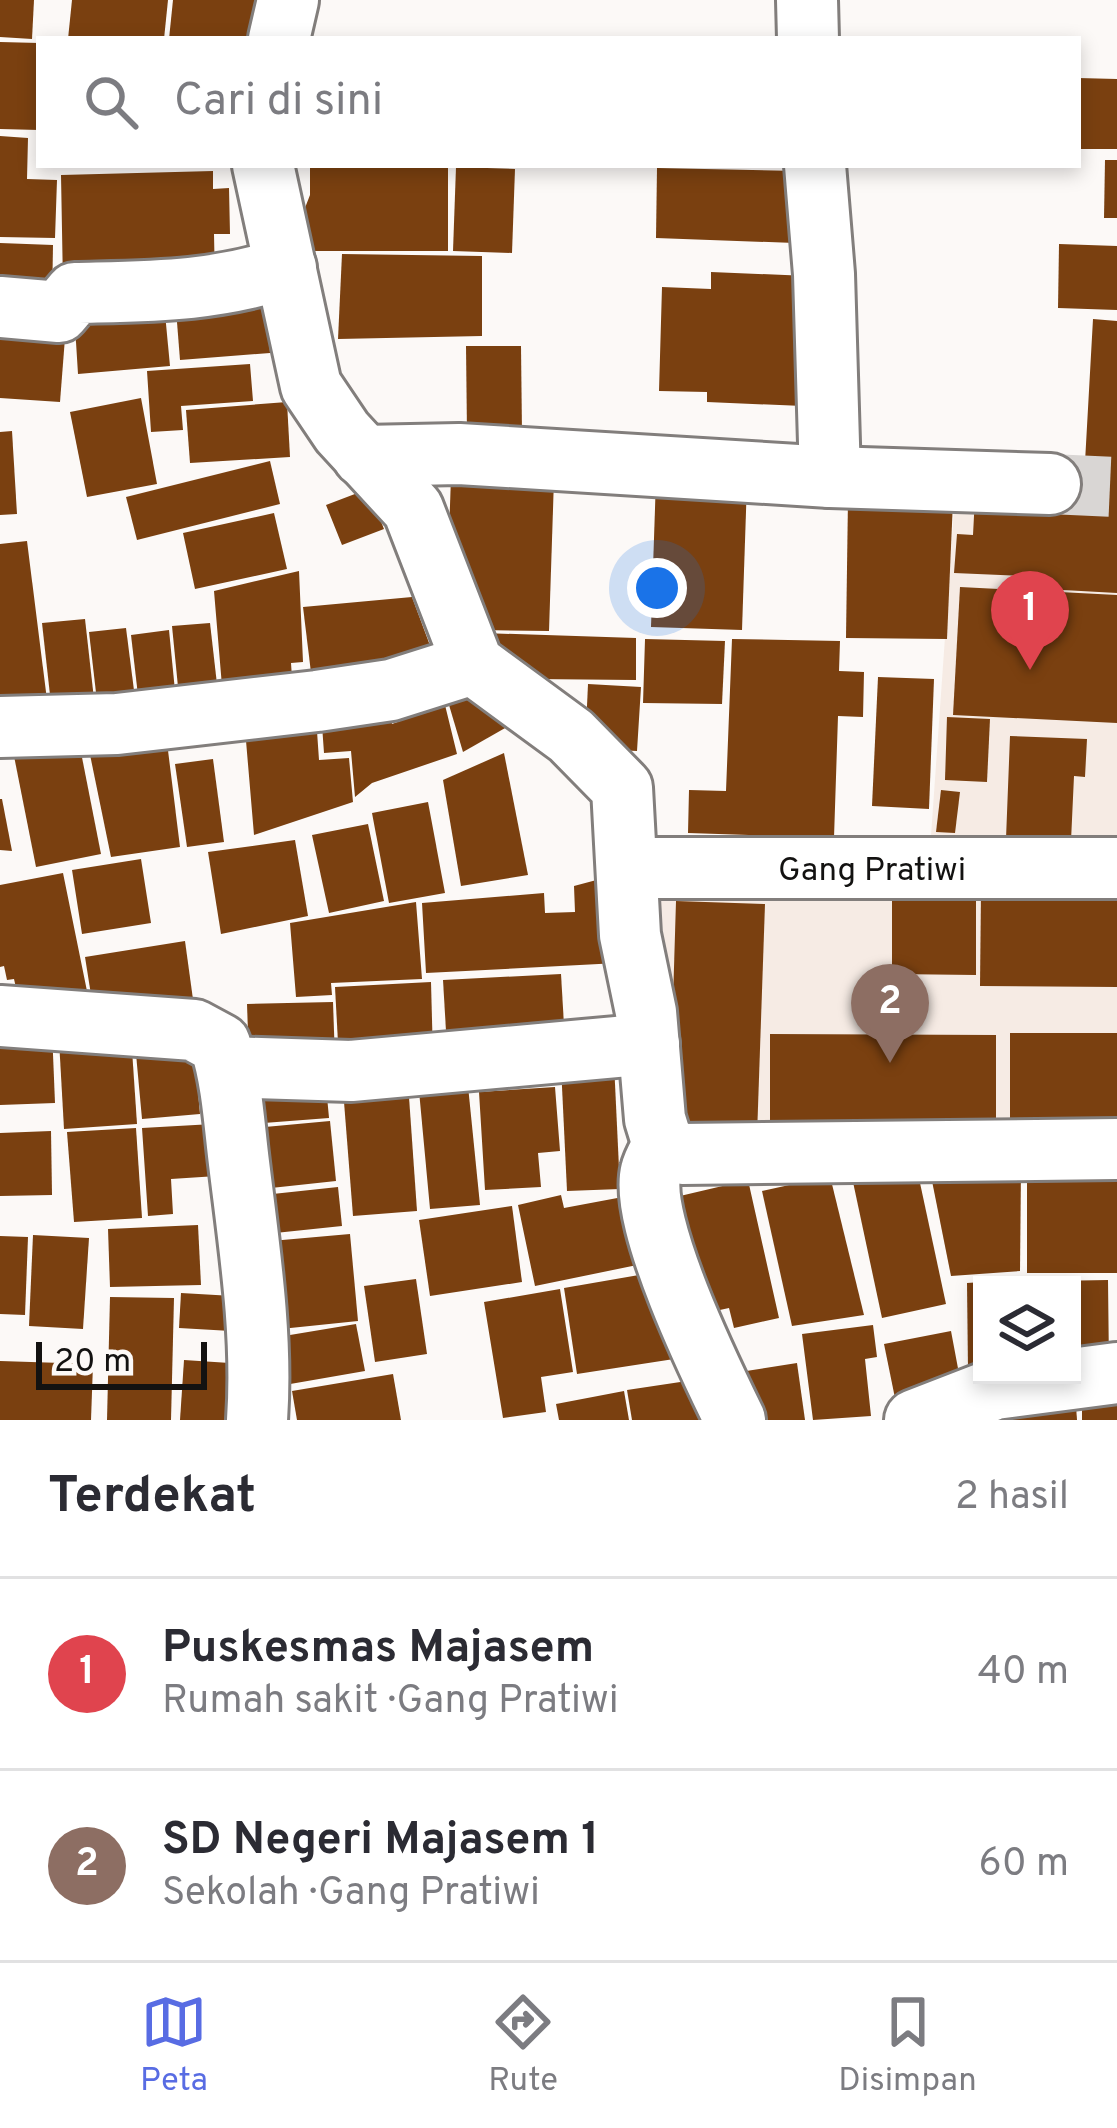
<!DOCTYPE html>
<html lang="id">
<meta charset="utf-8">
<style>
body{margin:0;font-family:Overpass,sans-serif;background:#f7f7f7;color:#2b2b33}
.controls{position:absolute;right:36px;bottom:36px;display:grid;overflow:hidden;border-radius:0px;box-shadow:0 6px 18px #0003}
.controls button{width:108px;height:108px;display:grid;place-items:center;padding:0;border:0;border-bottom:3px solid #e1e1e2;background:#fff;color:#2b2b33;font:60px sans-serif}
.scale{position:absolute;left:36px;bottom:30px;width:171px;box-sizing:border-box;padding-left:12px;border:6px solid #131211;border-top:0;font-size:33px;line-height:42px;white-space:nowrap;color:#131211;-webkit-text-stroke:9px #fcf9f7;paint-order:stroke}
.you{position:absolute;left:657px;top:588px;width:42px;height:42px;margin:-30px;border:9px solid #fff;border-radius:50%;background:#1a73e8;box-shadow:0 0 0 18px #1a73e833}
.badge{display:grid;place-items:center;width:78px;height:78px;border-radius:50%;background:#586ce3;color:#fff;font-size:39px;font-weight:700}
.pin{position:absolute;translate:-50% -99px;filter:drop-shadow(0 3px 6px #0008)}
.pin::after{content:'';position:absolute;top:63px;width:42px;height:36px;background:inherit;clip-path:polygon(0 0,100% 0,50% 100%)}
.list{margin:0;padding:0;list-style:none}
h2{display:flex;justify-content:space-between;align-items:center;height:156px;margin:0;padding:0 48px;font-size:51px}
h2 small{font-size:39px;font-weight:400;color:#7c7c81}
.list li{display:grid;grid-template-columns:78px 1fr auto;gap:36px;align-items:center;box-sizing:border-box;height:192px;padding:0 48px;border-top:3px solid #e1e1e2}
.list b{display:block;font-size:45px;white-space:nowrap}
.list p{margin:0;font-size:39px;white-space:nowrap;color:#7c7c81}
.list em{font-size:39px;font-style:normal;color:#7c7c81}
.icon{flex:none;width:66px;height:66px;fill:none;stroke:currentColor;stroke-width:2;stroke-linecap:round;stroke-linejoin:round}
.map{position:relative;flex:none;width:1117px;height:1420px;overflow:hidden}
.search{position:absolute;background:#fff;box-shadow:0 6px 18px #0003;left:36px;right:36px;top:36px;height:132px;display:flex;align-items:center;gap:30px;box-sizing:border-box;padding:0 42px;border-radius:0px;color:#7c7c81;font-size:45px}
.sheet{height:540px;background:#fff}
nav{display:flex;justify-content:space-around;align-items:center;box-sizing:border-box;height:168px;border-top:3px solid #e1e1e2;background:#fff;font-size:33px;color:#7c7c81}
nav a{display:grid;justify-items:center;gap:6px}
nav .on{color:#586ce3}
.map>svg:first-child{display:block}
.built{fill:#f6ebe4}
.building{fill:#7a4010}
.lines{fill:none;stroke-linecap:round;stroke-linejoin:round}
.minor-tunnel{stroke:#d9d6d4;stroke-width:60;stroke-dasharray:60 30;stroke-linecap:butt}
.minor-casing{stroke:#827e7c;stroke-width:66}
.minor{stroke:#fff;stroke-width:60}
.labels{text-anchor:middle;stroke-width:12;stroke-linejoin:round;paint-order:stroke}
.street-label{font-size:33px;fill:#131211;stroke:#fcf9f7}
</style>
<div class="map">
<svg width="1117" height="1420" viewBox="0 0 1117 1420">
<rect width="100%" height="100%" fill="#fcf9f7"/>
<g class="built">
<path d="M955,495L1117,505V846L931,836Z"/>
<path d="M665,889H1117V1141L667,1138L646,911Z"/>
</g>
<g class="building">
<path d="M0,0H34L32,39L0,37Z"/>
<path d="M72,0H168L164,39H68Z"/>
<path d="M173,0H265L262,39H169Z"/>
<path d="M0,42L39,43V130L0,129Z"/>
<path d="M1078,78L1117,79V149H1078Z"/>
<path d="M0,136L28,138L27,179L57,180L55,238L0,237Z"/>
<path d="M1105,160H1117V218H1104Z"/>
<path d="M310,165H448V251H309V231L303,213L310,195Z"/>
<path d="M456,167L515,169L512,253L453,251Z"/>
<path d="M657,168L798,171L795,243L656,238Z"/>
<path d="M213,171V189L229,188L230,234H214L215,282L63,285L61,175Z"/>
<path d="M0,243L53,245L52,304L0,301Z"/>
<path d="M1059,244L1117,246V310L1058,308Z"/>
<path d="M342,254L482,256V336L338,339Z"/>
<path d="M711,272L808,276L803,406L707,402V392L659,391L662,287L711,289Z"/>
<path d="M266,290L270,353L180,360L175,297Z"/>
<path d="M164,303L170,366L78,374L74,311Z"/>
<path d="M0,319L66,325L60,402L0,398Z"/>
<path d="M1093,319L1117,321V593L1027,588V576L954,573L957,534L973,535L975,497L1051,460L1085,462Z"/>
<path d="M466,346H521L522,434H467Z"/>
<path d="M250,364L253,401L181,406L183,430L151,432L147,371Z"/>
<path d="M141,398L157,484L87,497L70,412Z"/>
<path d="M287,402L290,457L190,463L186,410Z"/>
<path d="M12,431L17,514L0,515V432Z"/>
<path d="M270,461L280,504L137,540L126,497Z"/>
<path d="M451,477L554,479L549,631L480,630L449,534Z"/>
<path d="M656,479L747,482L742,630L651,627Z"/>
<path d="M368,489L384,529L342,545L326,505Z"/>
<path d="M848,499L953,501L947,639L846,638Z"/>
<path d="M274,513L287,569L195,589L183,533Z"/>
<path d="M27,541L48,708L0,715V544Z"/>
<path d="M299,571L303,662L291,663L293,692L223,698L214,591Z"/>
<path d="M960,587L1117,595V723L953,715Z"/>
<path d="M412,597L438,667L313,689L303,607Z"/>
<path d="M85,619L95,708L52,713L42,623Z"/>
<path d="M210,623L218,693L179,697L172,626Z"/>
<path d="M126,628L136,706L98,710L89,632Z"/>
<path d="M169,630L176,701L139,704L131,635Z"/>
<path d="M483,633L636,638V680L532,679Z"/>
<path d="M645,639L725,641L722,704L643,703Z"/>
<path d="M732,639L840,641L839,671L864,672L863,717L838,716L834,838L688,833L689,790L726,791Z"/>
<path d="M878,677L934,679L929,809L872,806Z"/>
<path d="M588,684L641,687L637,751L616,750L586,728Z"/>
<path d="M486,692L519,720L463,752L449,705Z"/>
<path d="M388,703L392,724L445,705L457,754L372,783L355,797L351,751L324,753L321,711Z"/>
<path d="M244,717H316L319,760L349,758L353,802L254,835Z"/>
<path d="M947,717L990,719L987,782L945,780Z"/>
<path d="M165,726L180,847L111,857L87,740Z"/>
<path d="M1010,736L1087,739L1085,777L1074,776L1071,841L1006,839Z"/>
<path d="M78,737L101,854L36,867L13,751Z"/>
<path d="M504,753L528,875L461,886L443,780Z"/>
<path d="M213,759L224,842L187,847L175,764Z"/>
<path d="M941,790L960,792L955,833L936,832Z"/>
<path d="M0,799H2L12,851L0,850Z"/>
<path d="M428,802L445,893L389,903L372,813Z"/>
<path d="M368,824L384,901L329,913L312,835Z"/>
<path d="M295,840L308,916L221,934L208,852Z"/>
<path d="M141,859L151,923L82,934L72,870Z"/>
<path d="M63,873L88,996L21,1010L14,979L7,980L4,966L0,967V885Z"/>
<path d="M604,878L618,963L426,973L422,903L544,893L545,913L575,912L574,886Z"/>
<path d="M981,893L1117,894V987L980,986Z"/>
<path d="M892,894H976V975L892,974Z"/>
<path d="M676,901L765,904L757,1136L669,1133Z"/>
<path d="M416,902L422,979L331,983L332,995L296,997L290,923Z"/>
<path d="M185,941L195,1014L95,1020L85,957Z"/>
<path d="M561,974L565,1042L447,1048L443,980Z"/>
<path d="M431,982L433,1057L339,1061L335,987Z"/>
<path d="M333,1002L335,1060L249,1061L247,1004Z"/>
<path d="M52,1030L55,1103L0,1105V1033Z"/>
<rect x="1010" y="1033" width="107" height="95"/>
<path d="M770,1034L996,1035V1137L770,1136Z"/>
<path d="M131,1035L137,1124L64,1129L59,1040Z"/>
<path d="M193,1037L200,1114L142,1119L135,1043Z"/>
<path d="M614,1063L620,1189L567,1191L561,1066Z"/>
<path d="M325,1075L329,1118L249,1124L245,1081Z"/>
<path d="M467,1076L480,1205L430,1209L418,1080Z"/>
<path d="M555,1087L560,1151L538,1153L541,1187L485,1190L479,1092Z"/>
<path d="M409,1097L417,1211L353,1216L344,1102Z"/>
<path d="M330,1121L336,1181L271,1188L265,1127Z"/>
<path d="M213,1124L217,1176L171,1179L173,1214L148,1216L142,1128Z"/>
<path d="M136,1128L142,1218L74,1222L67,1132Z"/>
<path d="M51,1131L52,1195L0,1196V1133Z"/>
<path d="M1117,1165V1273H1027V1166Z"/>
<path d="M917,1169L946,1304L882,1318L853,1182Z"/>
<path d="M1021,1169L1020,1271L951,1276L930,1171Z"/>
<path d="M830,1176L864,1315L792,1326L762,1191Z"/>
<path d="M748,1180L779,1318L734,1328L729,1308L706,1313L680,1196Z"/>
<path d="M338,1187L342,1226L256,1235L253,1196Z"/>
<path d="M561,1195L564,1208L628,1196L642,1264L535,1286L518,1205Z"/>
<path d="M512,1206L522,1282L430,1296L419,1220Z"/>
<path d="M198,1225L201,1285L110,1287L108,1229Z"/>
<path d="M350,1234L358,1321L271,1330V1241Z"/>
<path d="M33,1235L89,1238L83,1329L29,1326Z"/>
<path d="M0,1236L28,1237L25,1315L0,1314Z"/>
<path d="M662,1271L687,1357L577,1374L564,1288Z"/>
<path d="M416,1279L427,1354L375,1362L364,1286Z"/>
<path d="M1108,1280L1109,1367L1072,1368V1285H1053L1052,1281Z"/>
<path d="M982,1282V1370H968L967,1283Z"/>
<path d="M560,1289L573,1372L541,1377L546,1412L503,1418L484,1302Z"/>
<path d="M181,1293L233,1296L231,1331L179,1328Z"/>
<path d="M110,1297L174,1298L171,1420H107Z"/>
<path d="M356,1324L365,1371L273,1387L266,1339Z"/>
<path d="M873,1325L877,1357L865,1359L871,1416L813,1420L802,1334Z"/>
<path d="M951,1331L963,1395L897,1408L884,1344Z"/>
<path d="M184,1360L245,1364L242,1420H180Z"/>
<path d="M0,1361L93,1364L91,1420H0Z"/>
<path d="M797,1363L805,1420H744L727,1374Z"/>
<path d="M393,1374L401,1420H297L292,1391Z"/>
<path d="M707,1378L727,1420H632L627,1390Z"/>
<rect x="1082" y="1380" width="35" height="40"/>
<path d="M624,1391L629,1420H559L556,1404Z"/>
<path d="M1075,1391L1077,1420H992Z"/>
</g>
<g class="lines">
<path class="minor-tunnel" d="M1050,484L1117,487"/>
<g class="minor-casing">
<g id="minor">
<path d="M807,0L808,39"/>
<path d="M279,39L288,0"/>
<path d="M263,165L311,386L342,432L413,509L473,664L571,736L622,788L630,935L646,1012L655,1119L663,1145L682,1154L1117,1149"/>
<path d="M815,165L824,274L830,477"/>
<path d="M0,307L59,312L75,293C152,291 211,292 286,268"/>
<path d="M363,456L459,454L830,477L1050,484"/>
<path d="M0,727L117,724L317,701L391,690L473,664"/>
<path id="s1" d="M629,868H1117"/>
<path d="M0,1016L194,1030L220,1044C232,1082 234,1123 239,1163C249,1246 263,1335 257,1420"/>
<path d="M227,1067L351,1071L649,1044"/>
<path d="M663,1145C659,1153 653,1162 651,1171C638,1222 711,1371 735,1420"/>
<path d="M915,1420L995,1389L1117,1373"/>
</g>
</g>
<use href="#minor" class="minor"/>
</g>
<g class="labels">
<g class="street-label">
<text dy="12" stroke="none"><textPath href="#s1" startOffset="243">Gang Pratiwi</textPath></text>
</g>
</g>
</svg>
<div class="controls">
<button><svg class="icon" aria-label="layers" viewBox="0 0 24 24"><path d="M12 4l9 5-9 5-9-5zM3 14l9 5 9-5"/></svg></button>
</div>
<div class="scale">20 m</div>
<div class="you"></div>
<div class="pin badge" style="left:1030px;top:670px;background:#e0444e">1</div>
<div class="pin badge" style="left:890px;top:1063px;background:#8d6e63">2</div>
<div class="search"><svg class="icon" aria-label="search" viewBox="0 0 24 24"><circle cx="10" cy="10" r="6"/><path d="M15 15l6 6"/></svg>Cari di sini</div>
</div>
<section class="sheet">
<h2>Terdekat<small>2 hasil</small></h2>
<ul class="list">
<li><span class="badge" style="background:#e0444e">1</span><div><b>Puskesmas Majasem</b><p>Rumah sakit · Gang Pratiwi</p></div><em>40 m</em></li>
<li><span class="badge" style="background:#8d6e63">2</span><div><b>SD Negeri Majasem 1</b><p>Sekolah · Gang Pratiwi</p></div><em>60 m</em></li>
</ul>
</section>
<nav>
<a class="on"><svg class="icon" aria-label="map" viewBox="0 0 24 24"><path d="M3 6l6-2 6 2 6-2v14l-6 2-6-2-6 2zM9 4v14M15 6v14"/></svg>Peta</a>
<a><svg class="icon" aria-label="directions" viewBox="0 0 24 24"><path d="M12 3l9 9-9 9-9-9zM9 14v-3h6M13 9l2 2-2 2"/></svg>Rute</a>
<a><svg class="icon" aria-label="saved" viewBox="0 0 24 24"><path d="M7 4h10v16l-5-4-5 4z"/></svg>Disimpan</a>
</nav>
